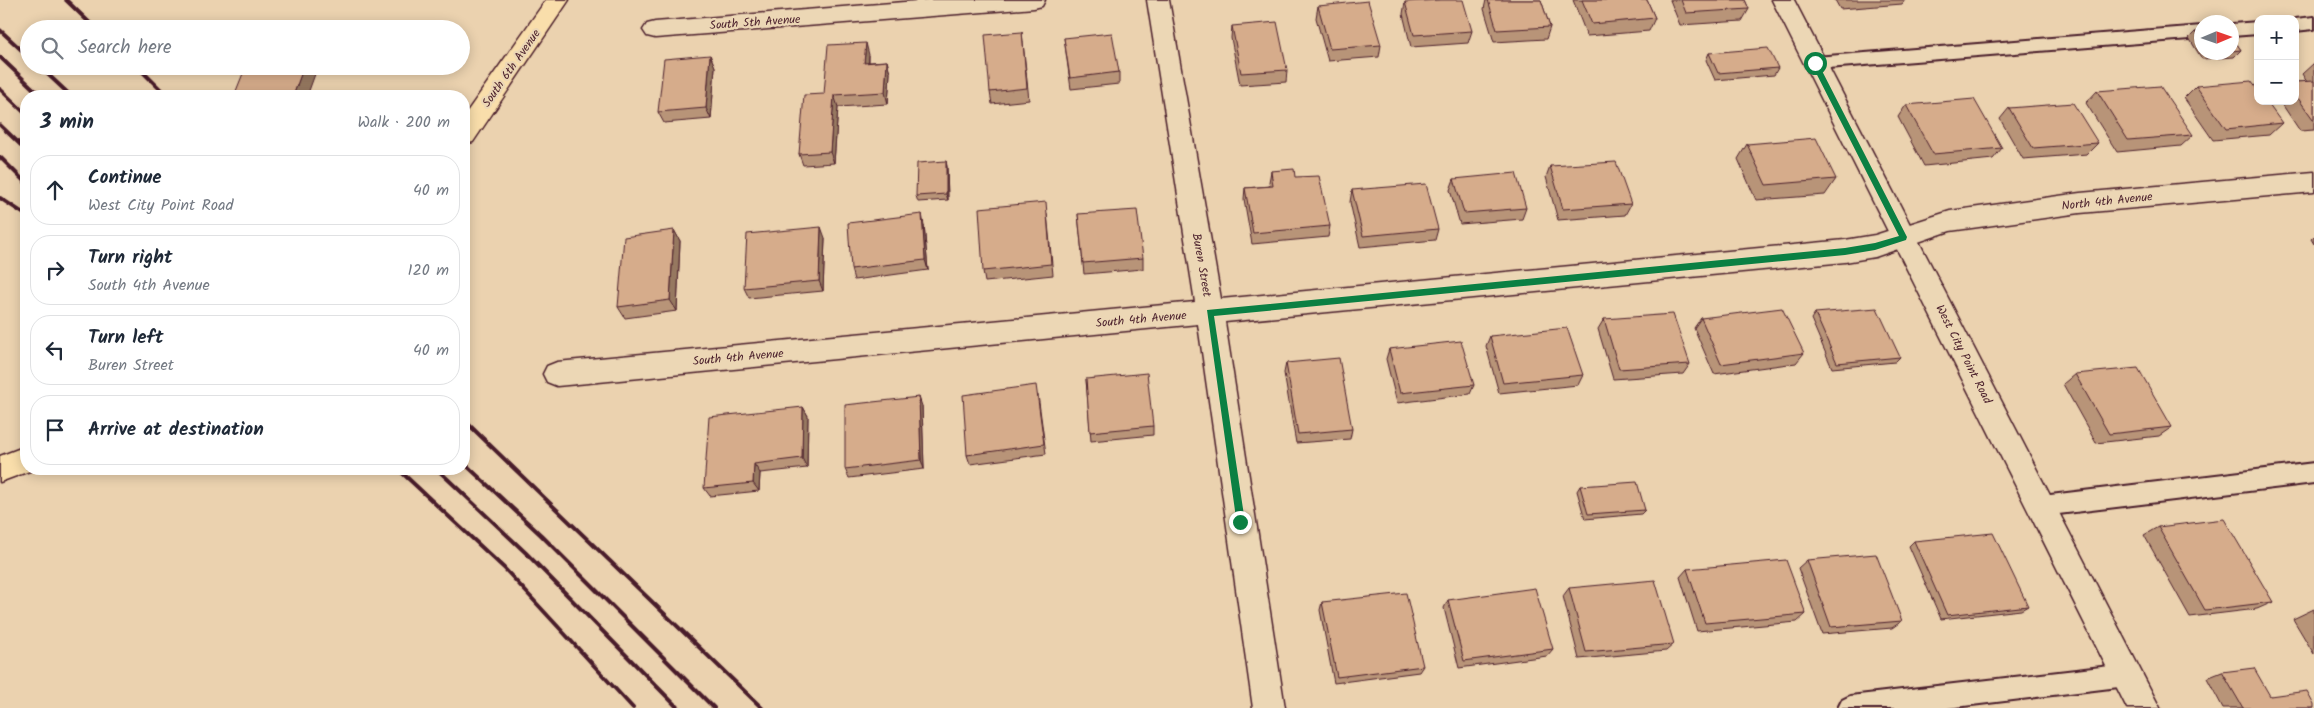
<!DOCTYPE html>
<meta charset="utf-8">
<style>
body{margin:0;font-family:Kalam,sans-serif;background:#f2f2f3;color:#1f2937}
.controls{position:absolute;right:15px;top:15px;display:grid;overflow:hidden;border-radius:10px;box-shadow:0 2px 12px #0003}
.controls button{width:45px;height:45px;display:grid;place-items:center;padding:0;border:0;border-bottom:1px solid #e0e1e3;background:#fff;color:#1f2937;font:25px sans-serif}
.compass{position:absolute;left:2194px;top:15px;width:45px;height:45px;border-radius:50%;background:#fff;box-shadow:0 2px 12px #0003;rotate:88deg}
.stop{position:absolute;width:15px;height:15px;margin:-11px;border:4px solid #0b8043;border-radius:50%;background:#fff}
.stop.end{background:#0b8043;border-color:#fff;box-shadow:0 1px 5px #0008}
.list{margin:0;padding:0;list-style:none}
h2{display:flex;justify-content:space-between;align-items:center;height:65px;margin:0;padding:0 20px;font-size:21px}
h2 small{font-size:16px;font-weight:400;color:#747a83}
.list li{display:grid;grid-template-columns:32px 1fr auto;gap:15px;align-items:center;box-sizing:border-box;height:70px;margin:0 10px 10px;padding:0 10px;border:1px solid #e0e1e3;border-radius:20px}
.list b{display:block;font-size:19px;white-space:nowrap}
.list p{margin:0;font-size:16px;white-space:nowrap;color:#747a83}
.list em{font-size:16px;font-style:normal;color:#747a83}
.icon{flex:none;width:28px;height:28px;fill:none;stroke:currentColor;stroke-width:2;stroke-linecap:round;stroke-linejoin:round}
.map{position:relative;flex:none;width:2314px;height:708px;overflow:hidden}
.search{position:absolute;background:#fff;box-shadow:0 2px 12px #0003;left:20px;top:20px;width:450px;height:55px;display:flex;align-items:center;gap:12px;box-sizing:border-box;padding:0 18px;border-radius:28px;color:#747a83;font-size:19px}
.panel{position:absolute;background:#fff;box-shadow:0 2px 12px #0003;left:20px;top:90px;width:450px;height:385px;border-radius:20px}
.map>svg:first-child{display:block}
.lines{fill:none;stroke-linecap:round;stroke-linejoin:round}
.service-casing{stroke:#4a1f2b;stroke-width:4}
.minor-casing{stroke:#4a1f2b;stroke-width:3}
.tertiary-casing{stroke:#4a1f2b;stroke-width:3}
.primary-casing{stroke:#4a1f2b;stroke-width:3}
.service{fill:#ecd7b5;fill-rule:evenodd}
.minor{fill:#ecd7b5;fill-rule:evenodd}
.tertiary{fill:#ecd7b5;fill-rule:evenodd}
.primary{fill:#f9deab;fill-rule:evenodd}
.rail{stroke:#4a1f2b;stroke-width:4}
.wall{fill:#b89478;stroke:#4a1f2b}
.shaded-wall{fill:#967861;stroke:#4a1f2b}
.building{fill:#d6ac8b;stroke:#4a1f2b}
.route{fill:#0b8043}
.labels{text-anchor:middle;stroke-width:4.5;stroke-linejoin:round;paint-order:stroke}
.street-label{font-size:12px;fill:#4a1f2b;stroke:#ecd7b5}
</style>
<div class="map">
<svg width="2314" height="708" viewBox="0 0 2314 708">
<rect width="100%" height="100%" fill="#ebd2af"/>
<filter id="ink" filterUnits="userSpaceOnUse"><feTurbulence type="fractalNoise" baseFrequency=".02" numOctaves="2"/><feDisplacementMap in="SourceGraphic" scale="10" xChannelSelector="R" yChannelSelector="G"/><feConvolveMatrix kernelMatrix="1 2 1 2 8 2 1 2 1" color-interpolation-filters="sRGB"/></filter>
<g filter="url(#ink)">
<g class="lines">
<g class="service-casing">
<g id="service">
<path d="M2314,17V29L2295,31V19Z"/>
<path d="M2258,22V34L2232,36V24Z"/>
<path d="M2202,26V38L1815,69L1809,68L1806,63L1809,58L1815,57Z"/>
<path d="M2314,463V483L2042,516L2034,513L2031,506L2034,499L2042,496Z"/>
<path d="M2127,664L2135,667L2138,675L2135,683L2127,686L1947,708H1838L1842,700L1850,696Z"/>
</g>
</g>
<g class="minor-casing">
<g id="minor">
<path d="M929,0H1045L1042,6L1034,8L655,38L647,36L643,30L647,24L655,22Z"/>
<path d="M1147,0H1169L1221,299L1845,240L1875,235L1950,211L2080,193L2314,172V192L2080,213L1950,231L1875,257L1845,262L1225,322L1285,708H1253L1198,324L557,386L547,382L543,374L547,366L557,362L1195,302Z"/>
</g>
</g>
<g class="tertiary-casing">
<path id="tertiary" d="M1772,0H1794L2160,708H2127Z"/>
</g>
<g class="primary-casing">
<g id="primary">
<path d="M546,0H569L473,142L464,144V116Z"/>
<path d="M26,446V469H35L0,482V456Z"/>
</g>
</g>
<use href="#service" class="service"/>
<use href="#minor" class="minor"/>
<use href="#tertiary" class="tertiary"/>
<use href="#primary" class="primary"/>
<g class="rail">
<path d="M66,0L96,29"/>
<path d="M0,30L29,57"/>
<path d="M0,57L41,96"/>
<path d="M39,66L71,96"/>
<path d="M137,66L167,96"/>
<path d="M0,89L26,114"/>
<path d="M0,125L26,150"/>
<path d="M0,157L26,183"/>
<path d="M0,198L26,215"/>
<path d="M464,420L762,708"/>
<path d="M464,463L541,535L714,708"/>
<path d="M398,469L504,568L633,708"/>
<path d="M437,469L526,553L678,708"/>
</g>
</g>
<g class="wall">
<path d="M1486,0H1541L1550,27L1546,39L1494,42L1484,9Z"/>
<path d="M1573,0H1647L1655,18L1649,31L1587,36Z"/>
<path d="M1670,0H1745L1749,9L1742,21L1680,25Z"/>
<path d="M1835,0H1905L1902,4L1840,9Z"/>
<path d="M1405,2L1472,31L1468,43L1411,47L1403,14Z"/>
<path d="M1318,6L1381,45L1379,57L1328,61L1316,18Z"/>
<path d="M1232,26L1287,70L1286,82L1240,85L1231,38Z"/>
<path d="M1022,32L1029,100L992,104L990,92Z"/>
<path d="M2195,32H2202V52H2232V37L2241,50L2234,57L2202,59L2189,38Z"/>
<path d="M1064,38L1119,72V84L1071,89Z"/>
<path d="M1709,53L1778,68L1774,75L1715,80L1706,60Z"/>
<path d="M710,55L715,67L711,119L664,123L658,112Z"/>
<path d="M869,55V62L887,61L890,73L888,104L838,107L834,163L803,165L799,154L824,94Z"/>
<path d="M2314,63V130L2300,131L2280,101H2295V82H2307L2302,74Z"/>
<path d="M2196,86L2282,123L2269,135L2213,140L2184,98Z"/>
<path d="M2097,91L2193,135L2181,146L2117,152L2086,103Z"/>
<path d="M1906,105L2002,148L1993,159L1924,166L1898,117Z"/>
<path d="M2009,108L2098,143L2087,154L2023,159L2000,119Z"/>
<path d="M1747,144L1836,179L1825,195L1756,200L1738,159Z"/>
<path d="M946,161L947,167L948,200L918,202L916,196Z"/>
<path d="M1550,166L1631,204L1625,215L1558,220L1546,177Z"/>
<path d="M1271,171L1295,177L1330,226L1328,237L1252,244L1244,199L1245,188L1270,186L1269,182Z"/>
<path d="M1454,179L1526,208L1522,219L1460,224L1450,190Z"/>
<path d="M1352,190L1438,229L1435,240L1360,247L1350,202Z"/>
<path d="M1047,213L1053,275L985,282L983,271Z"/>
<path d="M1078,214L1143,258V269L1084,274Z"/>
<path d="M924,225L928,270L854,280L851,269Z"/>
<path d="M674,230L680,241L677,311L625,318L618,307Z"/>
<path d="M2314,236V244L2311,239Z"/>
<path d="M825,238L823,291L749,298L744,288Z"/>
<path d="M1815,313L1900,357L1895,362L1832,368L1811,319Z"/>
<path d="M1701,318L1804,353L1796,363L1714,374L1694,328Z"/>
<path d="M1604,319L1690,364L1683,374L1613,379L1598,329Z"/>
<path d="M1490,336L1583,375L1578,385L1499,393L1486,346Z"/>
<path d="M1389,349L1474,385L1470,394L1397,403L1386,359Z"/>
<path d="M1286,363L1352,429L1350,439L1296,443L1284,373Z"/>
<path d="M2075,374L2172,427L2159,436L2096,443L2063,384Z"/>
<path d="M1086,379L1153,426V435L1091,441Z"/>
<path d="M1038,395L1046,454L970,464L967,455Z"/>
<path d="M922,406L924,469L849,478L845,469Z"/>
<path d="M803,407L808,416L807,468L760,473L759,491L710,496L704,488Z"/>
<path d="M1580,486L1645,510L1641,514L1585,519L1577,491Z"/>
<path d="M2158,527L2273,602L2257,609L2190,617L2144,535Z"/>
<path d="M1914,541L2028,606L2021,610L1941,619L1909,546Z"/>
<path d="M1807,560L1902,621L1892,628L1822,634L1798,568Z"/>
<path d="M1687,569L1806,614L1797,622L1697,631L1680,577Z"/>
<path d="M1569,588L1674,644L1666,651L1579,659L1563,596Z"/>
<path d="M1448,600L1553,649L1547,656L1459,668L1444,608Z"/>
<path d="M1322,602L1423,666L1419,672L1334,683L1320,610Z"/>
<path d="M2314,609V654L2293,619Z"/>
<path d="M2222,672L2270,696L2314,708H2223L2207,678Z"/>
</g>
<g class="shaded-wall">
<path d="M866,43L869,55L868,75L864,63Z"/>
<path d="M710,55L715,67L711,119L706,108Z"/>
<path d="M887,61L890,73L888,104L885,92Z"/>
<path d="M304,66H318L307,96H293Z"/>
<path d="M834,95L838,107L834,163L830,152Z"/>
<path d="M946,161L947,167L948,200L946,194Z"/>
<path d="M922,214L924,225L928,270L925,260Z"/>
<path d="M821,227L825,238L823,291L819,281Z"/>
<path d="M674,230L680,241L677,311L670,300Z"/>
<path d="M919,397L922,406L924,469L921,460Z"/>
<path d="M803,407L808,416L807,468L802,458Z"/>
<path d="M754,464L760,473L759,491L753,483Z"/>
</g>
<g class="building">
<path d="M1441,0H1463L1472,31L1414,35L1405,2Z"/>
<path d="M1488,0H1541L1550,27L1497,30Z"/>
<path d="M1582,0H1647L1655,18L1592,24Z"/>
<path d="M1681,0H1745L1749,9L1686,13Z"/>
<path d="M1368,1L1381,45L1330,49L1318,6Z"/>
<path d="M1277,22L1287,70L1241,73L1232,26Z"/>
<path d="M1022,32L1027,88L990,92L985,35Z"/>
<path d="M2195,32H2202V42Z"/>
<path d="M1112,33L1119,72L1070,78L1064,38Z"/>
<path d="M2232,37L2241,50L2232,51Z"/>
<path d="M866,43L864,63L887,61L885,92L834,95L830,152L799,154L804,95L824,94L828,45Z"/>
<path d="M1768,48L1778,68L1718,73L1709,53Z"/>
<path d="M710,55L706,108L658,112L664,59Z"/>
<path d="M246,66H304L293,96H234Z"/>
<path d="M2251,81L2258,90V101H2266L2282,123L2226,129L2196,86Z"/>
<path d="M2314,81V119H2313L2295,94V82Z"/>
<path d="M2160,86L2193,135L2128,140L2097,91Z"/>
<path d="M1974,99L2002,148L1933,154L1906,105Z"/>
<path d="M2073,103L2098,143L2033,148L2009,108Z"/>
<path d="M1816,138L1836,179L1766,185L1747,144Z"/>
<path d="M946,161V194L916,196L917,163Z"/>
<path d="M1616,162L1631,204L1563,209L1550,166Z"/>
<path d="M1294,169L1295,177L1319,176L1330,226L1253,233L1245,188L1273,186L1271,171Z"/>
<path d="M1516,173L1526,208L1464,213L1454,179Z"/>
<path d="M1426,184L1438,229L1363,236L1352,190Z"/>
<path d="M1046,202L1051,264L983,271L979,208Z"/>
<path d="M1137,210L1143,258L1083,263L1078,214Z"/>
<path d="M922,214L925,260L851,269L848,223Z"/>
<path d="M821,227L819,281L744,288L747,234Z"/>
<path d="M674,230L670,300L618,307L624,237Z"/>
<path d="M1782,308L1804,353L1721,364L1701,318Z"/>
<path d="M1877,308L1900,357L1837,363L1815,313Z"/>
<path d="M1673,314L1690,364L1619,369L1604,319Z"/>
<path d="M1567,328L1583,375L1503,383L1490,336Z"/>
<path d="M1461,341L1474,385L1400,393L1389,349Z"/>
<path d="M1339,358L1352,429L1298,434L1286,363Z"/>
<path d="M2138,368L2172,427L2109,434L2075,374Z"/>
<path d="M1147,373L1153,426L1090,432L1086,379Z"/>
<path d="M1036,385L1044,444L967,455L963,395Z"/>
<path d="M919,397L921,460L845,469V405Z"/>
<path d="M803,407L802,458L754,464L753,483L704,488L709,417Z"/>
<path d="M1637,482L1645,510L1588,514L1580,486Z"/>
<path d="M2224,519L2273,602L2205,610L2158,527Z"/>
<path d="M1993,533L2028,606L1947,615L1914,541Z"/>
<path d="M1876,554L1902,621L1831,627L1807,560Z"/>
<path d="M1786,560L1806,614L1705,623L1687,569Z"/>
<path d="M1655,580L1674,644L1586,652L1569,588Z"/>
<path d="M1535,588L1553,649L1464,661L1448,600Z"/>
<path d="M1406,593L1423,666L1337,677L1322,602Z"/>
<path d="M2254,668L2270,696L2307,691L2314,704V708H2243L2222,672Z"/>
</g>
</g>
<path class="route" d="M1815,60L1818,63L1907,237L1906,240L1875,250L1845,255L1214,316L1245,522L1244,525H1237L1207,310L1845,248L1875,243L1899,236L1811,63Z"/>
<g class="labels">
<g class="street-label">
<text transform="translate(755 22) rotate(-4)" y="4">South 5th Avenue</text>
<text transform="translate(511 68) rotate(-55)" y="4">South 6th Avenue</text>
<text transform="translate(2107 201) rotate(-6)" y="4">North 4th Avenue</text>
<text transform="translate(1202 265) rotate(80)" y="4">Buren Street</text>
<text transform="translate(1141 319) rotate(-5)" y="4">South 4th Avenue</text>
<text transform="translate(1964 354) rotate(63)" y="4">West City Point Road</text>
<text transform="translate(738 357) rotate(-5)" y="4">South 4th Avenue</text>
</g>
</g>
</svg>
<div class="controls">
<button>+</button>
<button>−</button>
</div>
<svg class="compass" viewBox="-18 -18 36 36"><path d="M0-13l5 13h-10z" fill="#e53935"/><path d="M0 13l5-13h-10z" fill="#747a83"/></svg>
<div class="stop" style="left:1815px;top:63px"></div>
<div class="stop end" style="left:1240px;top:522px"></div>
<div class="search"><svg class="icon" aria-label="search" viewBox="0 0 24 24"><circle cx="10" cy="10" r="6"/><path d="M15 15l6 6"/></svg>Search here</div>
<section class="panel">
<h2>3 min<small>Walk · 200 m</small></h2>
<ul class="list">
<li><svg class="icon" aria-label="ahead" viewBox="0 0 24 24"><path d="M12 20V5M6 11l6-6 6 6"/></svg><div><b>Continue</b><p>West City Point Road</p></div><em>40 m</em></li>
<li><svg class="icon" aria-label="right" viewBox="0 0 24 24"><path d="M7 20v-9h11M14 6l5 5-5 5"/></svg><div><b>Turn right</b><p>South 4th Avenue</p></div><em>120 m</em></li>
<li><svg class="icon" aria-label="left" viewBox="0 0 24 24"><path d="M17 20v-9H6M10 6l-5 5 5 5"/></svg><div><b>Turn left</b><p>Buren Street</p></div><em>40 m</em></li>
<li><svg class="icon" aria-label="arrive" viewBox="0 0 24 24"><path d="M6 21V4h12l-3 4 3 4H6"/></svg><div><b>Arrive at destination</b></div></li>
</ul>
</section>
</div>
